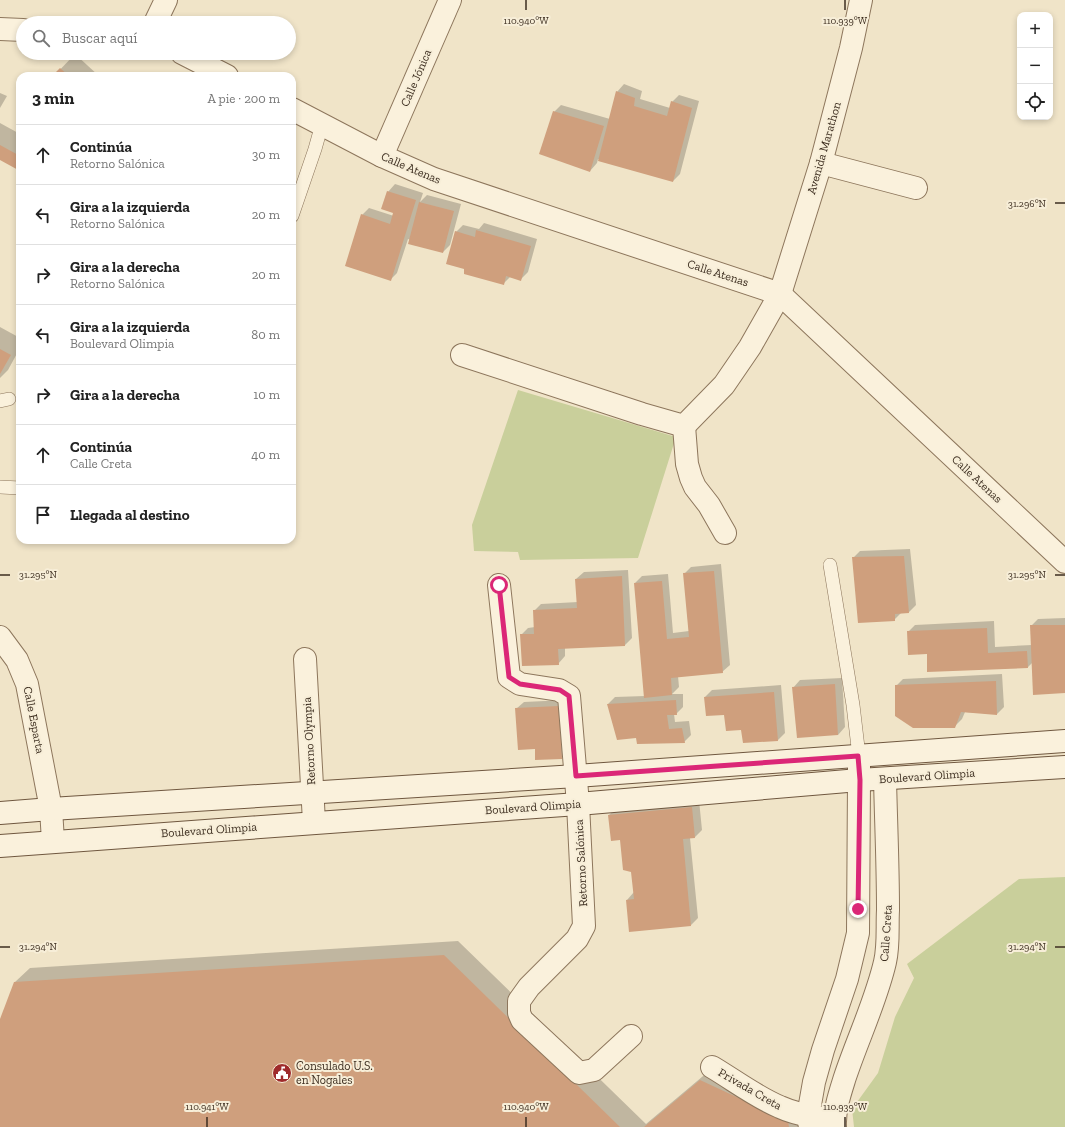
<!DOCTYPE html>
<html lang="es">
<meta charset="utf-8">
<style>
body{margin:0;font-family:"Zilla Slab",serif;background:#f2f2f2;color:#222}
.controls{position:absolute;right:12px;top:12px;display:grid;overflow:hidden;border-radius:8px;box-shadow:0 2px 6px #0003}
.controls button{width:36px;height:36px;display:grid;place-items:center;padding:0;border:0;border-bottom:1px solid #e0e0e0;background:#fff;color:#222;font:20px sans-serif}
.stop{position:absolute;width:12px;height:12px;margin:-9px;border:3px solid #db2777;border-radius:50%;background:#fff}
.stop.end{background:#db2777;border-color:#fff;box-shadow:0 1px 4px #0008}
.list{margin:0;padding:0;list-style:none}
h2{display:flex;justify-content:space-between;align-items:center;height:52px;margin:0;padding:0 16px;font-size:17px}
h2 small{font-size:13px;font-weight:400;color:#767676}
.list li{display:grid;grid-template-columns:26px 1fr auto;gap:12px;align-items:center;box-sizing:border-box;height:60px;padding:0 16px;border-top:1px solid #e0e0e0}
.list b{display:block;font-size:15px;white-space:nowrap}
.list p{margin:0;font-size:13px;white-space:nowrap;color:#767676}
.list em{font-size:13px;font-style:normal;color:#767676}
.icon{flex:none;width:22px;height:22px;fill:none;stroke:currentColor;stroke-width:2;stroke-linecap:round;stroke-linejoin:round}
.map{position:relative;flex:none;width:1065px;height:1127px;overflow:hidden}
.search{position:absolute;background:#fff;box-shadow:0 2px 6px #0003;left:16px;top:16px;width:280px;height:44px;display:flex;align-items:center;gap:10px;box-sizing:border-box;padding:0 14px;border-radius:22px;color:#767676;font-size:15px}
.panel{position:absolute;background:#fff;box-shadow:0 2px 6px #0003;left:16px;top:72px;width:280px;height:472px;border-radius:12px}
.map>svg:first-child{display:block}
.green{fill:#c9cf9b}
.shadow{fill:#0003}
.building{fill:#cf9f7d}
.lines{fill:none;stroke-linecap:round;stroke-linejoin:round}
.lane-casing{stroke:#8d765c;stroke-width:14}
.street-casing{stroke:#8d765c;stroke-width:24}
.secondary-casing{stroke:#6f573f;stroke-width:24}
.lane{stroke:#faf1dc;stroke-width:13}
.street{stroke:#faf1dc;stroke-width:22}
.secondary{stroke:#faf1dc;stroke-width:22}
.route{stroke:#db2777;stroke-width:5}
.ticks{fill:none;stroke:#3d2e20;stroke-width:1.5}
.labels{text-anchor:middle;stroke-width:4;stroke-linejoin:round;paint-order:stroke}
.street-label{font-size:12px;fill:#3d2e20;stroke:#f7eed8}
.poi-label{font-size:12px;fill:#3d2e20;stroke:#f7eed8;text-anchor:start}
.ticks-label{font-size:10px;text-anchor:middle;fill:#3d2e20;stroke:#f7eed8;stroke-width:4;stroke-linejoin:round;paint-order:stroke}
</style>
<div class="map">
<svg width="1065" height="1127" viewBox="0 0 1065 1127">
<rect width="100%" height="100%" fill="#f0e4c8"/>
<g class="green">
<path d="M518,390L676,437L638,558L520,560L518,552L474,551L472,525Z"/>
<path d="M1065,877V1127H854L852,1109L878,1073L895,1017L914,978L907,964L1019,879Z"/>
</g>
<g class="shadow">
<path d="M75,54L99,76H54Z"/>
<path d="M624,84L642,91L640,99L670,108L672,102L679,95L699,101L680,174L673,181L598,159L597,163L590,171L554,112L561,105L610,119L617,92Z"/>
<path d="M0,93L7,96L0,108Z"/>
<path d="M0,123L20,134V170L0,158Z"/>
<path d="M395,184L423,193L420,202L427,195L461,204L450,245L443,252L408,239L397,273L390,280L362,215L369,208L394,216L388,192Z"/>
<path d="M484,223L537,239L528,272L521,279L510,277L503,284L456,232L463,225L479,229Z"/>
<path d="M0,327L20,338V348L8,370L0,378Z"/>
<path d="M910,549L916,605L909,612H902L894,620L853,558L860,551Z"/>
<path d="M721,564L730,665L722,672L678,676L679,687L672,694H683V707L676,714H674L675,722L689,721L691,735L684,742L637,737L608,704L615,697L645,696L635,583L642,576L668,574L673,633L689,631L684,574L691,567Z"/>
<path d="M628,570L632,638L625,645L565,648V656L558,664L521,635L528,628L535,627L534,611L541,604L578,602L576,579L584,572Z"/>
<path d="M1065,618V692L1033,662L1028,667L927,653L908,632L915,625L994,621L995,647L1032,645L1031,626L1038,619Z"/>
<path d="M1002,674L1004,707L997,714L965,712L962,719L954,727L896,686L903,679Z"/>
<path d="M842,678L845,727L838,735L793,688L800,680Z"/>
<path d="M781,685L785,733L778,740L742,729L705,697L712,690Z"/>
<path d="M566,700L568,751L561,758L536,748L516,709L524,702Z"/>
<path d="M699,800L702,830L695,837L690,838L698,918L691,925L627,900L634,892L632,871L621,838L609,815L616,808Z"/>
<path d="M458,941L646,1124L715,1066L807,1127H0V1022L15,982L30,968Z"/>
</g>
<g class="building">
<path d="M60,68L69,76H52Z"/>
<path d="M616,91L635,98L634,106L667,116L671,101L692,108L673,182L598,161Z"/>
<path d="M553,111L604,126L590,172L539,154Z"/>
<path d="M0,145L20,156V171L0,160Z"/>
<path d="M387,191L416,200L391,281L345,266L361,214L390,224L393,213L381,209Z"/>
<path d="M419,202L454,211L443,253L408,244Z"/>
<path d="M476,230L531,246L521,281L506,276L504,285L464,274V269L446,264L455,231L475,237Z"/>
<path d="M0,349L11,355L0,374Z"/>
<path d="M904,556L909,613L895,614V621L858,623L852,557Z"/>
<path d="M714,571L723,673L671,678L672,695L644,698L634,583L662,581L667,639L689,637L683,573Z"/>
<path d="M622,576L625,646L558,649L559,665L522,666L520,634H534L533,610L577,608L575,579Z"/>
<path d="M1030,625H1065V693L1033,695Z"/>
<path d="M987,628L988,653L1027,651L1028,668L927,672V654L908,655L907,631Z"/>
<path d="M996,681L997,715L961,712L955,728H913L895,716V685Z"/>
<path d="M835,684L838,735L797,738L792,687Z"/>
<path d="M774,692L778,741L743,743L741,730L726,731L724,715L706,716L704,697Z"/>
<path d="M676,700L677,715H667L669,729L682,728L685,743L637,744L636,738L617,740L607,704Z"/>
<path d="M559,706L562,759L535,760V749L518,750L515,708Z"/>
<path d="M692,807L695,838L683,839L691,926L629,932L626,900L634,899L631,872L623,870L620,840L611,841L608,815Z"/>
<path d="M444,955L620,1127H0V1019L14,982Z"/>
<path d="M700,1080L788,1121L789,1127H644Z"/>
</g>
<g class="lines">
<g class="lane-casing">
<g id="lane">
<path d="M292,216L315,149L322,124"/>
<path d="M0,401L9,399"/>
<path d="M0,487L20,488"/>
<path d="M830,565L853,705L859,756"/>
</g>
</g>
<g class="street-casing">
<g id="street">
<path d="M155,23L166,0"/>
<path d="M0,29L23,30"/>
<path d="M182,53L227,76"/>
<path d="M292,109L382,156L434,179L780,294L1065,562"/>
<path d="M382,156L450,0"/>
<path d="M821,163L916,188"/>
<path d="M462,355L642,414L684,426L724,385L750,347L780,294L821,163L851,48L861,0"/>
<path d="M684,426L687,464L691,478L695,487L709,505L725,533"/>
<path d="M499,585L509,677L520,684L559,690L569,696L578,804L584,926L577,939L529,987L519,1001V1013L522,1020L579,1073L594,1070L631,1036"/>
<path d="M0,637L17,660L27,684L51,809L53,841"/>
<path d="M305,659L314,822"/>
<path d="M712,1067C734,1080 756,1097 780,1107C793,1113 808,1116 822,1118"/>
<path d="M810,1127L808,1116L814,1082L823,1050L847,979L858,933L859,780V756"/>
<path d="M835,1127C834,1110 840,1093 845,1077C858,1038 876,1001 885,962C889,945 887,927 888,910C888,866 886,823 885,779"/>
</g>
</g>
<g class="secondary-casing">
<g id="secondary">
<path d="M0,813L51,809L576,776L1065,741"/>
<path d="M0,846L578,804L859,780L1065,767"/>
</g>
</g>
<use href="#lane" class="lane"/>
<use href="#street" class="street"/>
<use href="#secondary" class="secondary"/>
</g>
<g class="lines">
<path class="route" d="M499,585L509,677L520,684L560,690L569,696L576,776L858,756L860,780L858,909"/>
</g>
<path class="ticks" d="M526,0V10M845,0V10M1055,203H1065M0,575H10M1055,575H1065M0,947H10M1055,947H1065M207,1117V1127M526,1117V1127M845,1117V1127"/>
<defs>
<g id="civic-disc" transform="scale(1)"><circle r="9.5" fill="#9e2a2b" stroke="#f7eed8"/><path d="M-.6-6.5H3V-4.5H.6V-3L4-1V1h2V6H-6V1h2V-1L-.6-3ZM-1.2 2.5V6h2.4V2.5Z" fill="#fff"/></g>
</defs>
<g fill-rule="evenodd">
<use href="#civic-disc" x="282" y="1073"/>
</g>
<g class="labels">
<g class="street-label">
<text transform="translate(416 78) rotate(-67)" y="4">Calle Jónica</text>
<text transform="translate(824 148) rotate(-74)" y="4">Avenida Marathon</text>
<text transform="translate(411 168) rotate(23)" y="4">Calle Atenas</text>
<text transform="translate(718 273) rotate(18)" y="4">Calle Atenas</text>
<text transform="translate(977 479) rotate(43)" y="4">Calle Atenas</text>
<text transform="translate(34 720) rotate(79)" y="4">Calle Esparta</text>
<text transform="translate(309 741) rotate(-93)" y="4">Retorno Olympia</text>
<text transform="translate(927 776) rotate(-4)" y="4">Boulevard Olimpia</text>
<text transform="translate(533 807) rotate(-4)" y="4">Boulevard Olimpia</text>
<text transform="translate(209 830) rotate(-4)" y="4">Boulevard Olimpia</text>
<text transform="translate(581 863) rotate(-93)" y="4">Retorno Salónica</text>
<text transform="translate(886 933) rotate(-86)" y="4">Calle Creta</text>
<text transform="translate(750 1089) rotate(30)" y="4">Privada Creta</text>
</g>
<g class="poi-label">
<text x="296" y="1070">Consulado U.S.<tspan x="296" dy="14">en Nogales</tspan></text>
</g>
</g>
<g class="ticks-label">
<text x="526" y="24">110.940°W</text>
<text x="845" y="24">110.939°W</text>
<text x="1027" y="207">31.296°N</text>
<text x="38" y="578">31.295°N</text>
<text x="1027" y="578">31.295°N</text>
<text x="38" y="950">31.294°N</text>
<text x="1027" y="950">31.294°N</text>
<text x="207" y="1110">110.941°W</text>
<text x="526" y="1110">110.940°W</text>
<text x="845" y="1110">110.939°W</text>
</g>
</svg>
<div class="controls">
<button>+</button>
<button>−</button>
<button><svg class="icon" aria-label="locate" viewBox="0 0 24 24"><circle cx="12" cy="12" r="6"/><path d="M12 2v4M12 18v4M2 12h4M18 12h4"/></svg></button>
</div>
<div class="stop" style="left:499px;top:585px"></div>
<div class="stop end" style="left:858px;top:909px"></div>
<div class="search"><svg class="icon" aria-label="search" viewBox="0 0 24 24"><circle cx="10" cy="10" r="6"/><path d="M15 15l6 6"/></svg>Buscar aquí</div>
<section class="panel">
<h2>3 min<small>A pie · 200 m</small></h2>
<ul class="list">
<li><svg class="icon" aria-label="ahead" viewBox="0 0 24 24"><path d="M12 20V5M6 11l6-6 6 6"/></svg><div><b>Continúa</b><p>Retorno Salónica</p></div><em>30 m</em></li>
<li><svg class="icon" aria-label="left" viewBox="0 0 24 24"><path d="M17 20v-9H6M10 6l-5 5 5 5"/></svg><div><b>Gira a la izquierda</b><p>Retorno Salónica</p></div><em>20 m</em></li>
<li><svg class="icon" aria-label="right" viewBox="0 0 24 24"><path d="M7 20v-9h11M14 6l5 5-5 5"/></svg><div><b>Gira a la derecha</b><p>Retorno Salónica</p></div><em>20 m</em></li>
<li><svg class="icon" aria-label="left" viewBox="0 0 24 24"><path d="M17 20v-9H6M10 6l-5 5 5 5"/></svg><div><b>Gira a la izquierda</b><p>Boulevard Olimpia</p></div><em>80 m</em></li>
<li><svg class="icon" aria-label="right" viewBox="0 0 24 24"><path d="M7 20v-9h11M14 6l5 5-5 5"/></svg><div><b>Gira a la derecha</b></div><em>10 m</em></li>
<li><svg class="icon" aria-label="ahead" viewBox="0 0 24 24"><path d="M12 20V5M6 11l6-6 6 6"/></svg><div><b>Continúa</b><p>Calle Creta</p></div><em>40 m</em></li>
<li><svg class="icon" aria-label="arrive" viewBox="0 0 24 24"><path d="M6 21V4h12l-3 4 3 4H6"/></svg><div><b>Llegada al destino</b></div></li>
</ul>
</section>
</div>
